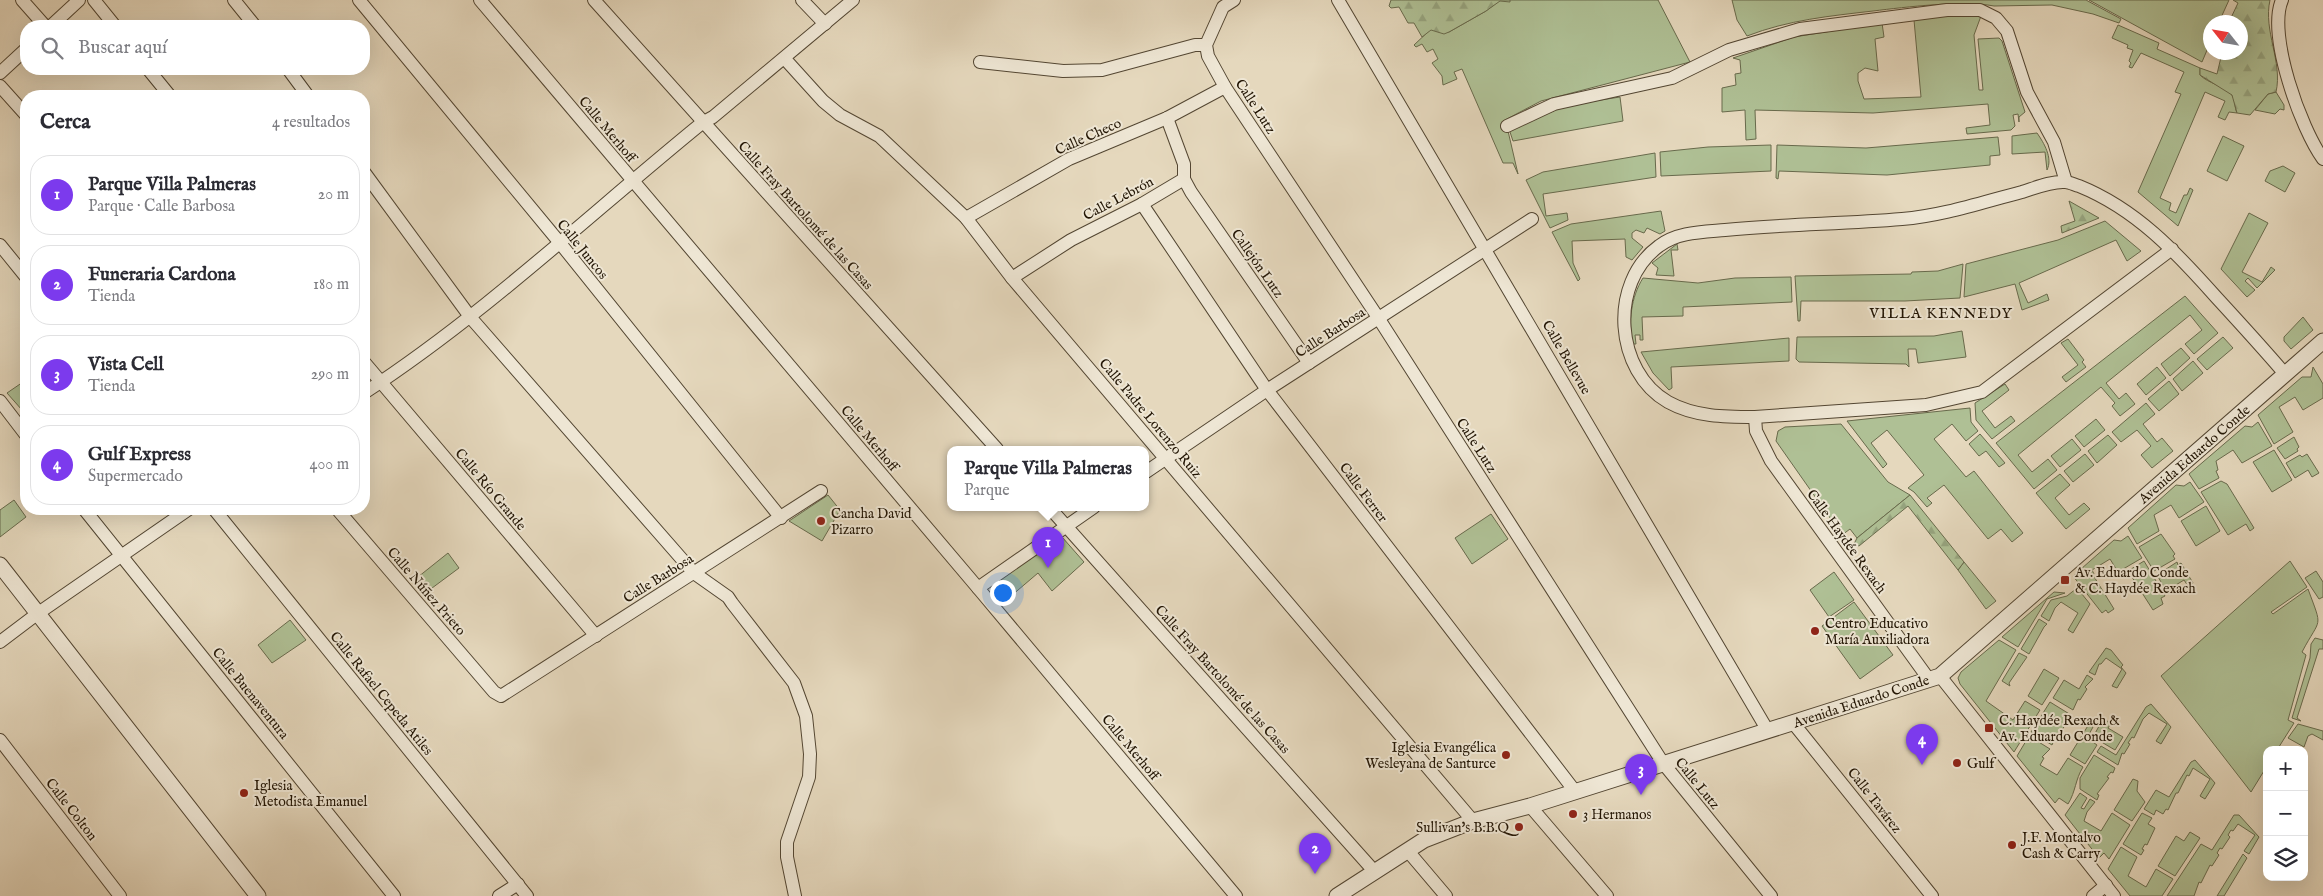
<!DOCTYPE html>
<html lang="es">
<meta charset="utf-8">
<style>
body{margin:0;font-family:"IM FELL English",serif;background:#f7f7f7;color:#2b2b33}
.controls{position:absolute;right:15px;bottom:15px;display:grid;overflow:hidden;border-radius:10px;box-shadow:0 5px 20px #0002}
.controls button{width:45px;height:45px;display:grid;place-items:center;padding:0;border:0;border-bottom:1px solid #e1e1e2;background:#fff;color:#2b2b33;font:25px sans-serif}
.compass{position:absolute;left:2203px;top:15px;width:45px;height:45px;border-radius:50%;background:#fff;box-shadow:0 5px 20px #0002;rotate:301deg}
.you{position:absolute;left:1002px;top:592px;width:18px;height:18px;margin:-12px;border:4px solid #fff;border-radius:50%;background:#1a73e8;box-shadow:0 0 0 8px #1a73e833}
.badge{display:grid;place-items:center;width:32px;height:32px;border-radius:50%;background:#7c3aed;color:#fff;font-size:16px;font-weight:700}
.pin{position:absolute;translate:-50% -41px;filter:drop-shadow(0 1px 2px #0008)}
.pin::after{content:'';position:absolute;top:26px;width:18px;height:15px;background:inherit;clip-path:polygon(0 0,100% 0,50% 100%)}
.popup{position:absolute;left:947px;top:446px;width:202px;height:65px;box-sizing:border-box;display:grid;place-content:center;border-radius:10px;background:#fff;filter:drop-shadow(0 1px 4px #0005);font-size:16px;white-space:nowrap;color:#7c7c81}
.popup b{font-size:19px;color:#2b2b33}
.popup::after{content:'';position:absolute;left:50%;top:100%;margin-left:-10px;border:10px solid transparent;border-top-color:#fff}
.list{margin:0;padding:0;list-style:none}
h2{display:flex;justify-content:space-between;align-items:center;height:65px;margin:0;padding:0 20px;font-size:21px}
h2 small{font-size:16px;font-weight:400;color:#7c7c81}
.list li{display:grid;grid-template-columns:32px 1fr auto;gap:15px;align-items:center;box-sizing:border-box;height:80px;margin:0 10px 10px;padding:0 10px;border:1px solid #e1e1e2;border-radius:20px}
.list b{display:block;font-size:19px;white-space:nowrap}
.list p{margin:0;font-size:16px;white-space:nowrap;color:#7c7c81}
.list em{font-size:16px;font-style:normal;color:#7c7c81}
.icon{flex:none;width:28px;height:28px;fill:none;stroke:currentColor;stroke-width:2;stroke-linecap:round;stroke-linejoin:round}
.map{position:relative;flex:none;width:2323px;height:896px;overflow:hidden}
.search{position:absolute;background:#fff;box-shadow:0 5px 20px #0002;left:20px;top:20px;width:350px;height:55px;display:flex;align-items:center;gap:12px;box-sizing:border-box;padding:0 18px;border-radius:20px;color:#7c7c81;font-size:19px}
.panel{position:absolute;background:#fff;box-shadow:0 5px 20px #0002;left:20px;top:90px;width:350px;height:425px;border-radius:20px}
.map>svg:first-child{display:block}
.green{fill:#afc095;stroke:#686a4c}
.forest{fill:url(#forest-firs);stroke:#686a4c}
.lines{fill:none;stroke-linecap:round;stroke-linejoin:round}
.minor-casing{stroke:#534632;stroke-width:14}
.tertiary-casing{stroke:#534632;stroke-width:17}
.minor{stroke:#eee6d4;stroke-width:12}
.tertiary{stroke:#eee6d4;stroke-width:15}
.poi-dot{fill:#8f2418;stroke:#eee6d4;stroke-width:2}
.labels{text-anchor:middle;stroke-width:4;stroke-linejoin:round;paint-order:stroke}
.street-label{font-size:14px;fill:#221504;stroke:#eee6d4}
.poi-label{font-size:14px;fill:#221504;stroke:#eee6d4;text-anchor:start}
.neighbourhood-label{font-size:15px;letter-spacing:1px;fill:#221504;stroke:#eee6d4}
</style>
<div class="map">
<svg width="2323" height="896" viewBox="0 0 2323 896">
<defs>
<pattern id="forest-firs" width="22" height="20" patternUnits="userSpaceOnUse" patternTransform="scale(1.25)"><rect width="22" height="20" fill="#afc095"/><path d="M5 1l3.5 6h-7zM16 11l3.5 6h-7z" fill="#96a47f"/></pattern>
</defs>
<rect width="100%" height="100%" fill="#e5d8bd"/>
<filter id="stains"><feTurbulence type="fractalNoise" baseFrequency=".004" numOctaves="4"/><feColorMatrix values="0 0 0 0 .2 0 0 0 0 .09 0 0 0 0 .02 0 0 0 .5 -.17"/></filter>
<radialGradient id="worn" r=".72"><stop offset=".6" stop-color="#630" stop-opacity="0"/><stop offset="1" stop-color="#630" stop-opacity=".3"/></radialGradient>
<g class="green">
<path d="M1500,0H1658L1690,62L1541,101L1503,121L1505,131H1508L1518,174L1513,163H1503L1462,69L1454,72L1457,79L1443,85L1442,76L1432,63L1438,59L1433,49L1427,52L1422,44L1416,47L1414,45L1431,29L1449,32L1486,11Z"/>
<path d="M1732,0H2086L2121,19L2119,23L2093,14L2052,5L1994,6C1963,0 1906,7 1873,11C1830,16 1788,20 1747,36L1737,20Z"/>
<path d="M2089,0H2229L2219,22H2210V43L2202,62Z"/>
<path d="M1932,16H1981L1974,35L1979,90H1983L1978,39L1999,38L2002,41L2025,112L2019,117V122L2018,114L2013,115L2015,126L2011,130L1967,134L1966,128L1990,125L1988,104L1873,113L1755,110L1756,139L1746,140L1745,110L1722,112V88L1736,85L1735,74L1741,73L1740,60L1733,58L1794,37L1882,23L1884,37L1875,39L1878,71L1865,68L1858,73V81L1864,99L1921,97L1914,20Z"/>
<path d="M2118,25L2159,43L2157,49L2200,68V75C2209,84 2223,85 2231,94C2236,99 2234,107 2237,113L2229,112L2225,120L2218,117L2225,101L2205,92L2160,198L2171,203L2169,210L2176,213L2184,195H2187L2190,188L2193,190L2178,226L2138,192L2181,94L2175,92L2184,72L2141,53L2132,68L2129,67L2131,63L2129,61L2133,50L2127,48L2128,45L2112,38Z"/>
<path d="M2276,92L2284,105V110L2280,109L2275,114L2255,110L2268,94Z"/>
<path d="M1620,97L1623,121L1513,141L1509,129L1568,105Z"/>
<path d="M2037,133C2044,143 2053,158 2047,170L2045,152L2012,154V136Z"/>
<path d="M2223,136L2244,146L2227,181L2207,171Z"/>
<path d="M1998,137L2000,155L1990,156V165L1887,175L1779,171L1778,179L1776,178L1777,145L1866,148Z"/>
<path d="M1771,145V171L1661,176L1660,152L1708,147Z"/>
<path d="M1655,153L1656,177L1543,194L1546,216L1567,213L1568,220L1550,228L1526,180L1543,172Z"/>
<path d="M2283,166L2295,173L2285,192L2265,181L2270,171Z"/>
<path d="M1661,211L1665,231L1660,234L1647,228L1644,233L1636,230L1632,233V238L1643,247L1632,260L1626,257L1625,239L1572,241L1573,263L1580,279L1578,281L1552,232L1571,224Z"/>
<path d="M2249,213L2268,223L2242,272L2262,282L2271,267L2275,270L2257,288L2248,278L2245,281L2255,290L2247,297L2221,269Z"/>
<path d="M2105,221L2141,251L2127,261L2116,240L2019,283L2028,303L2047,294L2049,300L2022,310L2015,284L1964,297L1966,264L2058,240Z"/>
<path d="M1677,244L1678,250H1671L1674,276L1656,275L1658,268L1652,263Z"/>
<path d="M1963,264L1960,298L1905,301H1801L1800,321H1798L1795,276L1911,274L1912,272L1938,271Z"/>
<path d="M1791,277L1792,302L1683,307V316L1642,317L1643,340H1640V335H1635L1636,344H1633C1628,322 1631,297 1643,278L1698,283L1735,278Z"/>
<path d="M2185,296L2218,333L2194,354L2185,344L2202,330L2190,315L2106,383L2119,399L2126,393L2135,404L2120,416L2112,406L2115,403L2101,387L2018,455L2032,472L2048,459L2057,470L2034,489L1996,443Z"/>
<path d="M2303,317L2313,330L2291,349L2284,341V337Z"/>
<path d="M1962,331L1966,357L1918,363L1916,349H1908L1909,367L1906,364L1799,362L1796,359L1797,337L1934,336Z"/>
<path d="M2223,337L2233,348L2207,370L2197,359Z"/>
<path d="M1789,338V361L1671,367L1672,388L1669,390L1653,373L1641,352Z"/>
<path d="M2068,339L2084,360L2082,362L2086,367L2066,382L2062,377L2078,365L2061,343Z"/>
<path d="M2181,348L2190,358L2170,376L2161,364Z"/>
<path d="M2193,361L2203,373L2182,391L2173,379Z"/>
<path d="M2157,367L2166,378L2146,395L2137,384Z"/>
<path d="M2313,367L2323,384V398L2303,410L2295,397L2279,407L2293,432L2274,444L2258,415L2302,377H2311Z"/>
<path d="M26,380V407L22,410L7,393Z"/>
<path d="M2169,381L2179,394L2159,411L2148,399Z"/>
<path d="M2005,384L2009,390L1982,411L1995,428L2011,416L2015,421L1992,439L1976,420L1975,403Z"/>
<path d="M2146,403L2155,414L2143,424L2157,442L2162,438L2173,451L2152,468L2141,455L2151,446L2137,430L2121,442L2112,432Z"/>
<path d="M1970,408L1971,422L1978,431L1966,441L1952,424L1934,439L1966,477L1974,471L2023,533L2012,542L2001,529L1988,539L1944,485L1927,498L1932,503L1927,507L1914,492L1908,488L1924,475L1887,430L1871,443L1887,464L1883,468L1847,421Z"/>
<path d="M2096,419L2105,430L2084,447L2075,436Z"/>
<path d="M2258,422L2272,446L2242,463L2233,450L2216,461L2218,470L2216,471L2219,478L2199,489L2189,474L2245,426L2252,427Z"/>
<path d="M1841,424L1888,482L1910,495L1857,538L1850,529L1842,535L1776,441L1778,431L1785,427Z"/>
<path d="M1980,434L2005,463L1999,467L1986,451L1979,456L1969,444Z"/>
<path d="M2108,435L2117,445L2097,463L2088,451Z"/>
<path d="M2294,437L2299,447L2297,449L2298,451L2285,459L2277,448Z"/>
<path d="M2072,439L2081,450L2060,467L2051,456Z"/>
<path d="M2274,450L2292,480L2272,492L2253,462Z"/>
<path d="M2085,454L2094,465L2073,482L2064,471Z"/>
<path d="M2307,454L2319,473L2312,477L2308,470L2295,478L2286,463L2300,455L2302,457Z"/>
<path d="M2060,474L2070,485L2055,498L2069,515L2084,503L2090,509L2066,529L2036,493Z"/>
<path d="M2221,481L2227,484L2254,528L2250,531L2246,524L2228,535L2201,492Z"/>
<path d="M2190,482L2204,502L2179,518L2171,505L2154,515L2159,531L2137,544L2128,528L2176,485L2184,486Z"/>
<path d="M828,495L840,510L822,541L789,521Z"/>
<path d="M14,500L26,517L0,537V510Z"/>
<path d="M2206,506L2220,531L2196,546L2181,521Z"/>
<path d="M1491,514L1508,539L1472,564L1455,538Z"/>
<path d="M2161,534L2175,554L2173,556L2175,559L2154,571L2139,547Z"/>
<path d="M2128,536L2142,558L2118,572L2110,559L2092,570L2094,574L2093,575L2114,609L2108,613L2106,610L2102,613L2073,576L2114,540L2121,541Z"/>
<path d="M1062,537L1084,562L1052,591L1038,573L1004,602L991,586Z"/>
<path d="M448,553L459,568L424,594L413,581Z"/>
<path d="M2144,561L2165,596L2161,598L2163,604L2153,610L2128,571Z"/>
<path d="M2290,561L2307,587L2271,612L2273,614L2308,589C2323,630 2321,616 2302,652L2306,655L2288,720L2294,723L2277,750H2267V766L2251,792L2161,676Z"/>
<path d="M1964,562L1996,601L1986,609L1958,570Z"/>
<path d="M2177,562L2178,565L2181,563L2193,583L2188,586L2184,580L2166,591L2157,575Z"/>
<path d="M2316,571L2323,582V597L2319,599L2305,578Z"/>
<path d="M1834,572L1854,600L1829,617L1810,590Z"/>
<path d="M2077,588L2090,604L2073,633L2068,630L2078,613L2061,602L2055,608L2049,621L2041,616L2051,600L2067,596Z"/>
<path d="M2054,592L2065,593L2047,599L2018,647L2002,637Z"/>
<path d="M1854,602L1893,655L1860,679L1822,626Z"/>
<path d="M2039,619L2047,624L2044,627L2029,654L2021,649Z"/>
<path d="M290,620L306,640L272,663L258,645Z"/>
<path d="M2315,638L2323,640V649H2319L2297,718L2301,721L2292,718L2310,658L2311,644Z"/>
<path d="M1999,640L2016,650L1986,701L2013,720L2025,701L2040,710L2014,752L1960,684L1958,678L1961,672Z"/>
<path d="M2106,648L2111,650L2123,665L2121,667L2126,673L2117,688L2112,686L2122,669L2106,658L2101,664H2099L2095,675L2089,672Z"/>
<path d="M2019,653L2027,657L2009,683L2010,686L2002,681Z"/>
<path d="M2044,669L2059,678L2042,705L2028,696Z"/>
<path d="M2087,675L2093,679L2085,687L2087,689L2080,700L2078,699L2073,710L2053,698L2064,680L2079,689Z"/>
<path d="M2050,702L2071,715L2069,718L2067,717L2064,722L2066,724L2059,734L2057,733L2052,745L2031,732Z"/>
<path d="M2151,704L2171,727L2161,744L2156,741L2167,724L2149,713L2143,719L2134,738L2132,737L2128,743L2130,744L2124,754L2122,753L2118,765L2097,752L2101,746L2116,755L2146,707Z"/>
<path d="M2103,719L2111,723L2108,728L2123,737L2115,750L2093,737Z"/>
<path d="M2089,724L2093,727L2087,738L2097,745L2085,764L2070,755Z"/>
<path d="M2298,724L2323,731V740L2312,734L2308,736L2304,747L2288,738Z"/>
<path d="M2029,736L2050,749L2042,757L2044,758L2040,765L2057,775L2068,758L2083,767C2075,780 2076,791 2068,804L2059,798L2055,803L2017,756Z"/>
<path d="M2094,755L2115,768L2113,773L2111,772L2107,777L2109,778L2097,794L2099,795L2097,800L2080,789V778Z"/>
<path d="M2195,760L2215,783L2205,799L2200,796L2210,779L2193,768L2189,776L2187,775L2178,793H2176L2168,810L2166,809L2163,814L2156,810L2154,815L2144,809L2156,790L2169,797L2191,762Z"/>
<path d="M2133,779L2138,781L2137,791L2145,802L2132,821L2114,810Z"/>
<path d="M2080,793L2087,798L2081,808L2084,809L2090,799L2095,802L2087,812L2084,821L2101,831L2112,813L2130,825L2109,859L2104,853L2099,858L2065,815Z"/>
<path d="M2142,813L2152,818L2148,824L2155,828L2147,845L2145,844L2142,849L2144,850L2141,855L2123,844Z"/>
<path d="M2234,815H2239L2259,837L2249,854L2244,851L2255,835L2238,824L2233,831L2231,830L2228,835L2230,837L2222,849L2220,848L2217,853L2219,855L2212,866L2210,865L2201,883L2199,882L2194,896H2167L2201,844L2212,850Z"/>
<path d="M2190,832L2200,838L2175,876L2158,866L2176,836L2184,841Z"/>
<path d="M2121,847L2137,857L2128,876L2146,887L2156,869L2173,879L2162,896H2130L2108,869Z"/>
<path d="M2243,854L2247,858L2224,896H2217Z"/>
</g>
<g class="forest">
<path d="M1391,0H1510V2L1500,1L1486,11L1449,32L1444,34L1431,30L1422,37L1414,23H1408L1399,7L1391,8L1389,6Z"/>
<path d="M2233,0H2270C2263,31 2283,62 2276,92L2268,94L2250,115L2237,113L2232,95L2200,75V68L2217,74L2222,53L2240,52V22H2229L2238,3Z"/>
<path d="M2069,201L2099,218L2062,233L2061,226L2075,221Z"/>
<path d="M1910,495L1964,562L1958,570L1908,506L1859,546L1854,544L1857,538Z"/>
</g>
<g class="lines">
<g class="minor-casing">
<g id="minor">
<path d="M22,0L45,26"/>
<path d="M94,0L115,26"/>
<path d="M234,0L255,26"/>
<path d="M359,0L560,243L781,518"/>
<path d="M480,0L978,588L1236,896"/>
<path d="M594,0L997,449"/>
<path d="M802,0L825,24"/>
<path d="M1234,0L1223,7L1206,45L1208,56L1225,87L1379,319L1663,763L1771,896"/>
<path d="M1338,0L1768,731"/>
<path d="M2282,0C2267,35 2301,129 2323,159"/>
<path d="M51,26L79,0"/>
<path d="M785,59L823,101L840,115L879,136L966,218L1012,278L1473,821"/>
<path d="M980,62L1063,71L1102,70L1195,45H1206"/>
<path d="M148,69L170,96"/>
<path d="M288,69L308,96"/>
<path d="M0,73L26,49"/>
<path d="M0,86L26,115"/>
<path d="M1167,118L1184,164V179L1191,192L1309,363"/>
<path d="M1507,126L1554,104L1672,78L1729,50L1800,29L1947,10H1980L1996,18L2007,31L2027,92L2054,142L2066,182"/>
<path d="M364,172L471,318L694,573L728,597L732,603L794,683L806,716L810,754L809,777L787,842V857L795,896"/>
<path d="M1142,204L1267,390L1574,790"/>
<path d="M966,218L1069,159L1167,118L1225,87"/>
<path d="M0,245L26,277"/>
<path d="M2172,249L1982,392L1926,405L1755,417C1725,417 1695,417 1668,402C1615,372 1608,283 1659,246C1677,232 1702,232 1725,230C1784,224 1843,224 1902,219C1942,216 1983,202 2022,192C2035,188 2051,181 2065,182C2069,182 2075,185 2079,186C2136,209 2176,252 2216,297C2239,322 2262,347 2285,374"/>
<path d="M1012,278L1071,240L1142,204L1184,179"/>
<path d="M364,362L596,636"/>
<path d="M364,393C485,314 590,214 702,123L713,117L853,0"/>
<path d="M0,401L26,435"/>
<path d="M1755,417L1756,431L1771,461L1928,678"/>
<path d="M1146,472L1267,390L1532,219"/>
<path d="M1049,507L1374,871"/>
<path d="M84,509L394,896"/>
<path d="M214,509L527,896"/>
<path d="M337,509L494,692L501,696L821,491"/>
<path d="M978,588L1094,507"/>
<path d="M0,642L37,614L189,509"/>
<path d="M1940,676L2114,896"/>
<path d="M1794,724L1932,896"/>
<path d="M0,740L120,896"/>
<path d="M1530,806L1607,896"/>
<path d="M1407,850L1446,896"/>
<path d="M499,896L518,884"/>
<path d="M2093,896L2106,885"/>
</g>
</g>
<g class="tertiary-casing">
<g id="tertiary">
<path d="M0,565L258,896"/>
<path d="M1337,896L1424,840L1473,821L1530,806L1940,676L2323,341"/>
</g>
</g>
<use href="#minor" class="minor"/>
<use href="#tertiary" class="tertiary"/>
</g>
<g class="poi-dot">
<circle cx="821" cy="521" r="5"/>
<rect x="2060" y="575" width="10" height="10" rx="2.5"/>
<circle cx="1815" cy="631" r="5"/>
<rect x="1984" y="723" width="10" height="10" rx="2.5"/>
<circle cx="1506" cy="755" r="5"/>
<circle cx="1957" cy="763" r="5"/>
<circle cx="244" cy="793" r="5"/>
<circle cx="1573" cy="814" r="5"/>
<circle cx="1519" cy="827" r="5"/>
<circle cx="2012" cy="845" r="5"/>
</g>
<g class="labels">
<g class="street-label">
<text transform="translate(1256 106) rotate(57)" y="5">Calle Lutz</text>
<text transform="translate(608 129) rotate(50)" y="5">Calle Merhoff</text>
<text transform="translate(1088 136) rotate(-24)" y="5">Calle Checo</text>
<text transform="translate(1118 198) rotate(-28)" y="5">Calle Lebrón</text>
<text transform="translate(806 215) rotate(48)" y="5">Calle Fray Bartolomé de las Casas</text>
<text transform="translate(583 249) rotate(51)" y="5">Calle Juncos</text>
<text transform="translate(1258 263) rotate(55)" y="5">Callejón Lutz</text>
<text transform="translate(1330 332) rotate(-33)" y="5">Calle Barbosa</text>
<text transform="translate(1567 357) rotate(60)" y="5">Calle Bellevue</text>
<text transform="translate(1151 418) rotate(50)" y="5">Calle Padre Lorenzo Ruiz</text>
<text transform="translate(870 438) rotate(50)" y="5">Calle Merhoff</text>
<text transform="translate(1477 445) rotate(57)" y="5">Calle Lutz</text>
<text transform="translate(2194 454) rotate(-41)" y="5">Avenida Eduardo Conde</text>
<text transform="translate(491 489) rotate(50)" y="5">Calle Río Grande</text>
<text transform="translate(1364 492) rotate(53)" y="5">Calle Ferrer</text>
<text transform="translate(1847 541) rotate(54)" y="5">Calle Haydée Rexach</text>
<text transform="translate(658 578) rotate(-32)" y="5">Calle Barbosa</text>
<text transform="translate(427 591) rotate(49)" y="5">Calle Núñez Prieto</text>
<text transform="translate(1223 679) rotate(48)" y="5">Calle Fray Bartolomé de las Casas</text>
<text transform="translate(251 693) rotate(51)" y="5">Calle Buenaventura</text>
<text transform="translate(382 693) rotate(51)" y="5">Calle Rafael Cepeda Atiles</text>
<text transform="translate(1861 701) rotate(-18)" y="5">Avenida Eduardo Conde</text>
<text transform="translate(1131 747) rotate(50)" y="5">Calle Merhoff</text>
<text transform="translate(1698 783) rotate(51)" y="5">Calle Lutz</text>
<text transform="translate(1875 800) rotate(52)" y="5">Calle Tavárez</text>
<text transform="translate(72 809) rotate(52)" y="5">Calle Colton</text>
</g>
<g class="poi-label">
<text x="831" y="518">Cancha David<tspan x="831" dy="16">Pizarro</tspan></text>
<text x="2075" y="577">Av. Eduardo Conde<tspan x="2075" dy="16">&amp; C. Haydée Rexach</tspan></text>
<text x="1825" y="628">Centro Educativo<tspan x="1825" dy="16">María Auxiliadora</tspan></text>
<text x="1999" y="725">C. Haydée Rexach &amp;<tspan x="1999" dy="16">Av. Eduardo Conde</tspan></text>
<text x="1496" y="752" text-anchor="end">Iglesia Evangélica<tspan x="1496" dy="16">Wesleyana de Santurce</tspan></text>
<text x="1967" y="768">Gulf</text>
<text x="254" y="790">Iglesia<tspan x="254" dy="16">Metodista Emanuel</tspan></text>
<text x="1583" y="819">3 Hermanos</text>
<text x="1509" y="832" text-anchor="end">Sullivan's B.B.Q</text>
<text x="2022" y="842">J.F. Montalvo<tspan x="2022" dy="16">Cash &amp; Carry</tspan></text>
</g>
<g class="neighbourhood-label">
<text x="1941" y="318">VILLA KENNEDY</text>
</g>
</g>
<rect width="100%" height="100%" filter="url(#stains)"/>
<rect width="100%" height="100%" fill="url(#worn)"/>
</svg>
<div class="controls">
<button>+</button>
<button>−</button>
<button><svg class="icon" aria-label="layers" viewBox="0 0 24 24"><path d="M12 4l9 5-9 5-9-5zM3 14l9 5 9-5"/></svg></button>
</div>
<svg class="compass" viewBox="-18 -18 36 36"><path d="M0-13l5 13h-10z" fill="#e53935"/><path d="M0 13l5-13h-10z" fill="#7c7c81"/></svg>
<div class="you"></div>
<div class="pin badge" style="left:1048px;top:568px">1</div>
<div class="popup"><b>Parque Villa Palmeras</b>Parque</div>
<div class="pin badge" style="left:1315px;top:874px">2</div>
<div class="pin badge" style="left:1641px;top:795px">3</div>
<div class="pin badge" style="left:1922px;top:765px">4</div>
<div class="search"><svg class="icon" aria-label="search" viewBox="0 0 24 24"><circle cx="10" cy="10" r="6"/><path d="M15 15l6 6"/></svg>Buscar aquí</div>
<section class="panel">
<h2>Cerca<small>4 resultados</small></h2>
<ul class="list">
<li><span class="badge">1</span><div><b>Parque Villa Palmeras</b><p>Parque · Calle Barbosa</p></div><em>20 m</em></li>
<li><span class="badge">2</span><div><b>Funeraria Cardona</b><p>Tienda</p></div><em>180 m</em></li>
<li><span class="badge">3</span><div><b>Vista Cell</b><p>Tienda</p></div><em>290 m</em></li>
<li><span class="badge">4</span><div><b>Gulf Express</b><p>Supermercado</p></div><em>400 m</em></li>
</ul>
</section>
</div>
